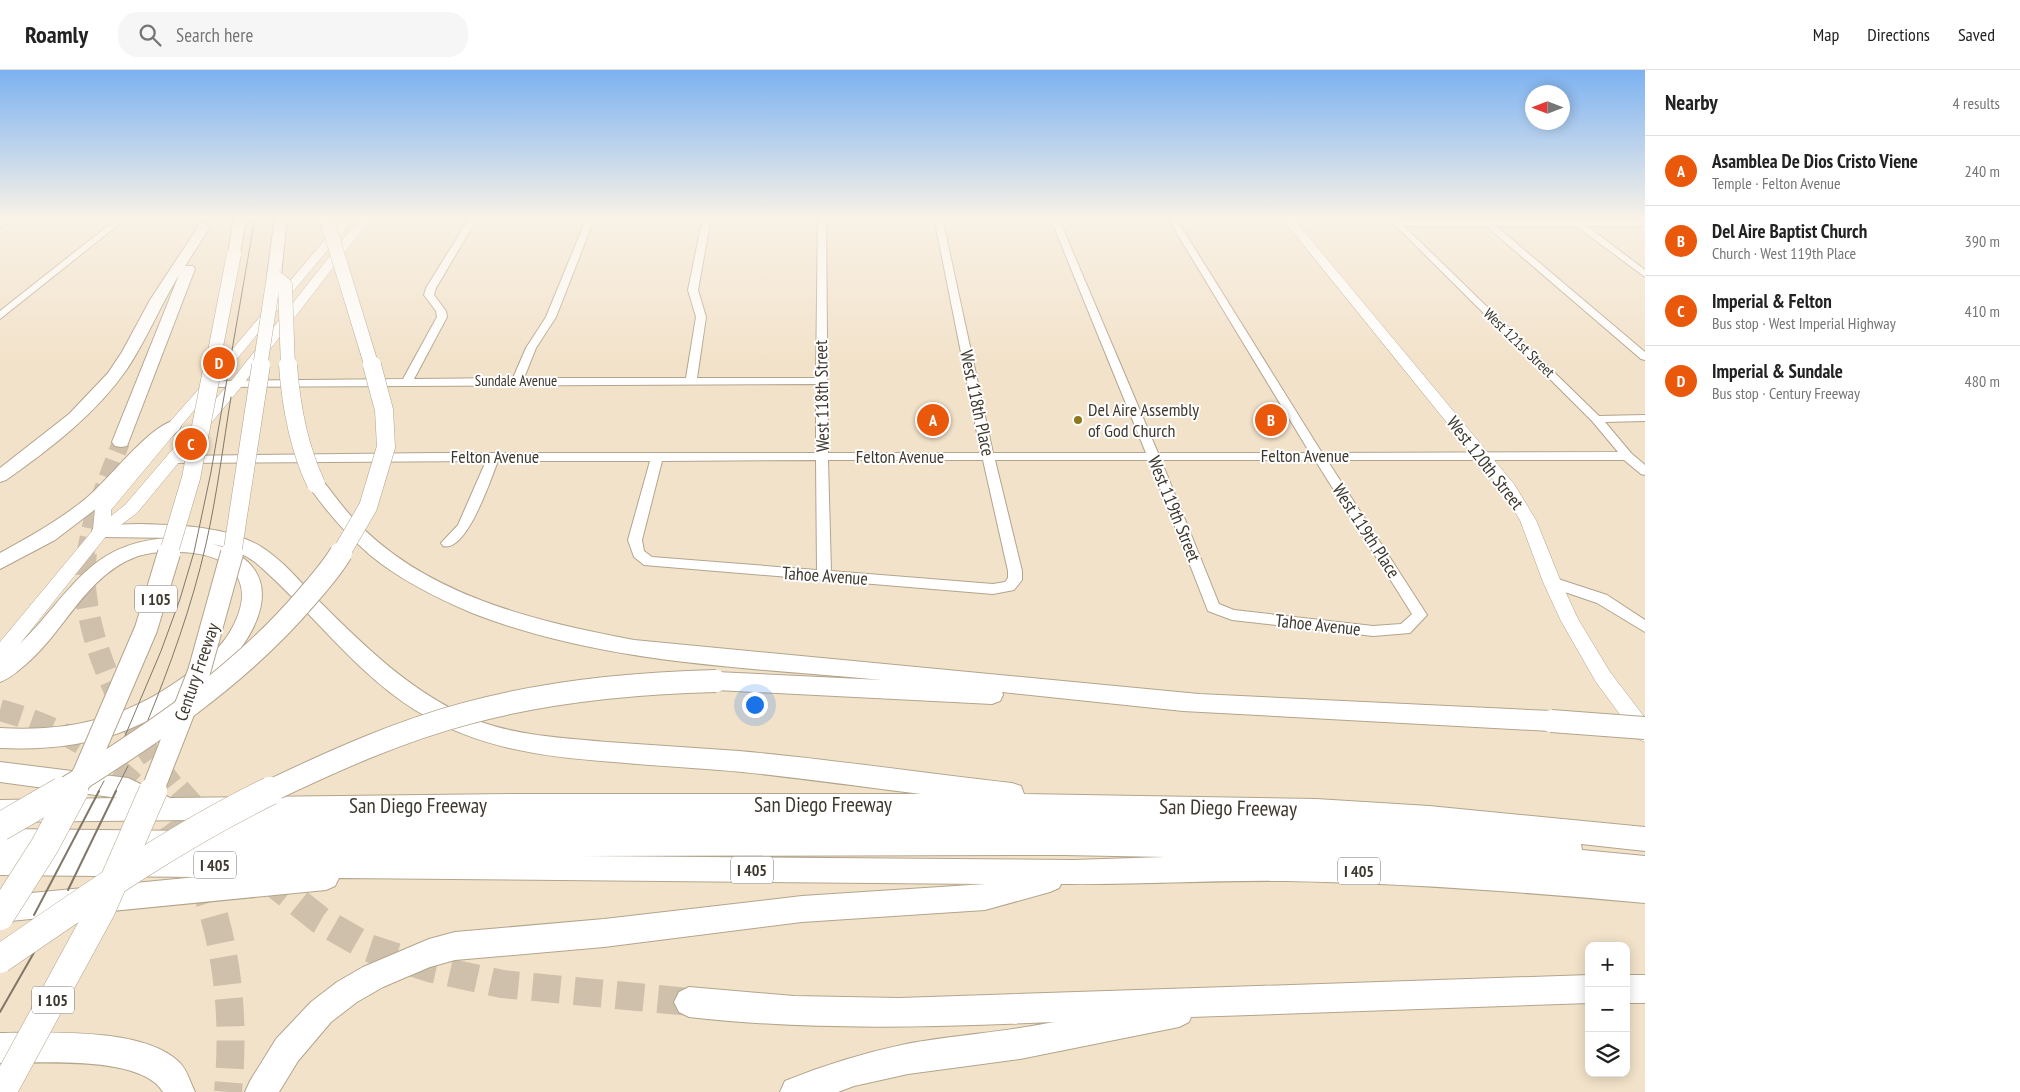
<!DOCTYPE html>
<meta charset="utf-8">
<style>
body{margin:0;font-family:"PT Sans Narrow",sans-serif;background:#f6f6f6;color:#222}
.controls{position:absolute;right:15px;bottom:15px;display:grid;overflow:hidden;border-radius:10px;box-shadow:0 2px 12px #0003}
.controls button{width:45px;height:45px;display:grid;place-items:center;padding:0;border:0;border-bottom:1px solid #e0e0e0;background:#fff;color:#222;font:25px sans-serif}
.compass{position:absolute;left:1525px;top:15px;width:45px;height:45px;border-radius:50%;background:#fff;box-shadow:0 2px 12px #0003;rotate:270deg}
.you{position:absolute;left:754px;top:634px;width:18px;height:18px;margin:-12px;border:4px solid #fff;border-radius:50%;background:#1a73e8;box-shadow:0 0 0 8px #1a73e833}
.badge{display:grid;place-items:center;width:32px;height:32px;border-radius:50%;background:#ea580c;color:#fff;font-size:16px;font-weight:700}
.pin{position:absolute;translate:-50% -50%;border:2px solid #fff;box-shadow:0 1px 5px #0006}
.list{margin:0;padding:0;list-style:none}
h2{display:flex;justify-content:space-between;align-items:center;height:65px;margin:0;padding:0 20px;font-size:21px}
h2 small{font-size:16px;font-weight:400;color:#767676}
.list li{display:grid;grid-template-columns:32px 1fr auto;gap:15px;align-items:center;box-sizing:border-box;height:70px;padding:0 20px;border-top:1px solid #e0e0e0}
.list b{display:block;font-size:19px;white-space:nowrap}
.list p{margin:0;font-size:16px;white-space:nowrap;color:#767676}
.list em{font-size:16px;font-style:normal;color:#767676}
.icon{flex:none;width:28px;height:28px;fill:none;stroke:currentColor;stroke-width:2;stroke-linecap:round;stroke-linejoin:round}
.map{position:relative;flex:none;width:1645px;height:1022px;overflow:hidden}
header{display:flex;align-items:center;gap:30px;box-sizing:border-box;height:70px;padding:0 25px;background:#fff;border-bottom:1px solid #e0e0e0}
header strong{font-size:24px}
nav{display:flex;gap:28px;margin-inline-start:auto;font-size:18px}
.search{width:350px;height:45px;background:#f6f6f6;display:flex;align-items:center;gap:12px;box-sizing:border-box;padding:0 18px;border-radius:20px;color:#767676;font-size:19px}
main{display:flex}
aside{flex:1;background:#fff}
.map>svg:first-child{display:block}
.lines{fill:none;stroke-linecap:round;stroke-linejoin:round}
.highway-tunnel-far2{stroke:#cec0ab;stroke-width:18;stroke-dasharray:18 9;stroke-linecap:butt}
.highway-tunnel-far1{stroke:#cec0ab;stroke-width:22;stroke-dasharray:22 11;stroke-linecap:butt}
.highway-tunnel{stroke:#cec0ab;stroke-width:28;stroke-dasharray:28 14;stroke-linecap:butt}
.minor-casing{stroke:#b3a48c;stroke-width:2}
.major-casing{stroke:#b3a48c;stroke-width:1}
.highway-casing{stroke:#b3a48c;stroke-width:2}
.minor{fill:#fff;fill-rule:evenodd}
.major{fill:#fff;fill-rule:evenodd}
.highway{fill:#fff;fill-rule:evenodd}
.tram-far1{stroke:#817768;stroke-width:1}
.tram{stroke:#817768;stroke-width:2}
.highway-bridge-far3-casing{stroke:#b3a48c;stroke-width:15;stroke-linecap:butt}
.highway-bridge-far2-casing{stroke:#b3a48c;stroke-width:19;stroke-linecap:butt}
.highway-bridge-far1-casing{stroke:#b3a48c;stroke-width:24;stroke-linecap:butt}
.highway-bridge-casing{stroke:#b3a48c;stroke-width:29;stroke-linecap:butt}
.highway-bridge-far3{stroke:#fff;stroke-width:14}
.highway-bridge-far2{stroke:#fff;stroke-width:18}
.highway-bridge-far1{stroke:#fff;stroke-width:22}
.highway-bridge{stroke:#fff;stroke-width:28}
.poi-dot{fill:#8e781d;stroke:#fff;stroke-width:2}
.labels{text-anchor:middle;stroke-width:4;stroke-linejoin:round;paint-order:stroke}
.far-street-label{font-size:15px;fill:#3e382e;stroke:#fff}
.shield{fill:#fff;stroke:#78746d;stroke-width:1}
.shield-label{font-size:16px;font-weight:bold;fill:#3e382e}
.street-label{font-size:18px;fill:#3e382e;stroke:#fff}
.poi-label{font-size:18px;fill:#3e382e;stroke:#fff;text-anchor:start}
.near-street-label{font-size:21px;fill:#3e382e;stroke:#fff}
</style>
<header>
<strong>Roamly</strong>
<div class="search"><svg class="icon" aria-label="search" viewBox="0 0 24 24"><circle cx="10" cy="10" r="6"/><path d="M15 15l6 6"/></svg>Search here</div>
<nav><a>Map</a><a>Directions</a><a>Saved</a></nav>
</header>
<main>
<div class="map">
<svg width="1645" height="1022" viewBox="0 0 1645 1022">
<rect width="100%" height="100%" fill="#f2e2ca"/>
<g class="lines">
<path class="highway-tunnel-far2" d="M85,485L94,443L121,372"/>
<g class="highway-tunnel-far1">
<path d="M86,483C75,561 130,664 178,722"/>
<path d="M0,640C58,656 100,680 143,722"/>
</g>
<g class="highway-tunnel">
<path d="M142,721L160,741L189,780"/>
<path d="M177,721L200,747"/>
<path d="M201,806C228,877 235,947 228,1022"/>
<path d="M266,807L320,850L369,878L429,898L502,914L689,932"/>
</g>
<g class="minor-casing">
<g id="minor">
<path d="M5,147H15L0,158V151Z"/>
<path d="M119,147H128L0,249V241Z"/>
<path d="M470,147H478L436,218L434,225L446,241L447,247L414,309L513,308L526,278L546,247L587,147H595L556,247L536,278L524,308H686L696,247L688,220L703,147H711L698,220L706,247L697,308H816L818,147H826L828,383H981L934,147H942L993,383H1146L1050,147H1058L1158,383H1310L1167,147H1175L1322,383L1618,382L1592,351L1387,147H1396L1399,150H1645V156H1587L1645,200V207L1576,156H1496L1645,282V290L1641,289L1486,156H1404L1599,346L1645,345V351L1605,352L1631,383L1645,395V405L1641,404L1624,390H1327L1427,545L1410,563L1373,566L1232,550L1208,541L1149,390H995L1022,501V510L1014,520L993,524L644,495L634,487L628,470L650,391H498C491,408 467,483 443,476L441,473L458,455L486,391L168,393L166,390L172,386L434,383H816V314L211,317L206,314L211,311L403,309L437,247L436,241L424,225L426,218ZM816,390L817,500L652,487L644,481L642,470L662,391ZM828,390H983L1008,501V508L1005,512L993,514L831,501ZM1161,390H1315L1412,544L1401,554L1373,556L1234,540L1219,534Z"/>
<path d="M1552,507L1607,525L1645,550V562L1597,533L1547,516L1545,512L1547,508Z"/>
</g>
</g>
<g class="major-casing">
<g id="major">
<path d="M344,147H355L111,440V446L125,435L231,311L361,147H372L241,317L137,443L107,465L7,590L0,592V572L93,460L95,439L97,435L204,313Z"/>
<path d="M1281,147H1292L1514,414L1536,450L1561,512L1578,549L1610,602L1645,648V672L1638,669L1596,612L1561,551L1543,512L1520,450L1502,421Z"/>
</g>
</g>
<g class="highway-casing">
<g id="highway">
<path d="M234,147H246L240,184L234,188L228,184Z"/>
<path d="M275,147H287L281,206L274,210L267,206Z"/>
<path d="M204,153L210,157L185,196H193L195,199L127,376L121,377L115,376L112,372L179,205C160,236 147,269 127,299C96,344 50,379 6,410L0,412V398L69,344L108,303L122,282L150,230L200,154Z"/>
<path d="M173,351L179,352L181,356L179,360L151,383L115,422L97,438L55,470L0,499V483C29,467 58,451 84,430C107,412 148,357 173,351Z"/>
<path d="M316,408L322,410C332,422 340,434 351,446C422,525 534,551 634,570L1199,624L1551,641L1559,644L1563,651L1559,658L1551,661L1183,641L1002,622L1003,625L1000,631L992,634L716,620L708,617L705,611L708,605L716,602L882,610C744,597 602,594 472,543C437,528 400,510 370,485C347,465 328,443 310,418L307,414L310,410Z"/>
<path d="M140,454C179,455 225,456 260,476C283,490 301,513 319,531C366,578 417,628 481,652C521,666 565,668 607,672C651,675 695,678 739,681C830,689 921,703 1012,713L1021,716L1024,724L1316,729L1429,736L1645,757V781L1581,774L1582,780L1645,786V833C1525,822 1405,813 1285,811C1210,810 1136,815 1061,814L1059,818L1050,822L985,840L802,852L604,877L455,890L430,897L383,917L357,932L331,952L298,991L279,1022H245L250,1011L276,969L311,932L337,912L363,897L429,869L455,862L604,849L802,826L986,814L339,808L335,816L326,820L0,852V826L197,807L0,805V759L200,761L195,750L0,752V730L118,728L0,712V692L128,708L170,728L509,724H921C862,717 802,708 742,702C699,698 656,696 614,692C543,687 476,678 415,640C353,601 310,539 255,492C242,483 228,477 213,474C298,498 256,573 209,612C185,632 156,648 127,660C86,676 44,680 0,678V658C69,662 125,649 182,608C199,596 217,582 228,565C260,514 234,483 179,482C165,481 151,482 138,486C85,505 65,562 25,595C17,602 10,608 0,612V591C67,540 79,467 179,468L101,467L94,466L92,461L94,456L101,455ZM1064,785L1165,787L1073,790L582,786Z"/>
<path d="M1589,905V933L1191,947L1189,952L1179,957L1020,989L908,1004L854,1016L838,1022H780L785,1011C824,995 864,983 906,974C955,965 1005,962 1054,952C932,957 811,961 689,947L679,942L674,932L679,922L689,917L794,926L899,928Z"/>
<rect x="1626" y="905" width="19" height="28"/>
<path d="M0,963C47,963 143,957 179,992C187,999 190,1012 195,1022H163C142,985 39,993 0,993Z"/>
</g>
</g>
<use href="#minor" class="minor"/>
<use href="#major" class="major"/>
<use href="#highway" class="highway"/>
<g class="tram-far1">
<path d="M146,655C170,596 192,536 206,474C217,425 223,376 231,327"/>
<path d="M122,673L161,581L180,529L194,482L211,402L255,147"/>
<path d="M98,722L104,711"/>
<path d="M115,722L128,696"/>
</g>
<g class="tram">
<path d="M68,820L116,721"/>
<path d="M34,845L99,721"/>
<path d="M0,942L40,872"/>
</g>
<g class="highway-bridge-far3-casing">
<g id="highway-bridge-far3">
<path d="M326,147L372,297"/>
<path d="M274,206L285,215L288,297"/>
<path d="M212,297L234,184"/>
<path d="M260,297L274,206"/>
</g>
</g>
<g class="highway-bridge-far2-casing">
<g id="highway-bridge-far2">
<path d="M288,295C291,337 298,376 316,414"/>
<path d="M168,485L191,408L213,295"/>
<path d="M232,485L261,295"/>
<path d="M340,485L368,437L386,377L384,340L372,295"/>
</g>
</g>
<g class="highway-bridge-far1-casing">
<g id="highway-bridge-far1">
<path d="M1551,651L1645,658"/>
<path d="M60,722C148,667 238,608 306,528C318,514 331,500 341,483"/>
<path d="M74,722L85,701L146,559L169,483"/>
<path d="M152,722L199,602L232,483"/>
<path d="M268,722C333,691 399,661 468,643C549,621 632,613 716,611"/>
</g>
</g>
<g class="highway-bridge-casing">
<g id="highway-bridge">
<path d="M0,757L62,721"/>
<path d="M0,846L44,777L74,721"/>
<path d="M0,889C87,829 175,767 270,721"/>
<path d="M2,1022L102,838L153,721"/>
</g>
</g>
<use href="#highway-bridge-far3" class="highway-bridge-far3"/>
<use href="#highway-bridge-far2" class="highway-bridge-far2"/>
<use href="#highway-bridge-far1" class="highway-bridge-far1"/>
<use href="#highway-bridge" class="highway-bridge"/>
</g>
<linearGradient id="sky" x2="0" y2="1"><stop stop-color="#7cb2f1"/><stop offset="0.51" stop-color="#f9f2e7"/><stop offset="1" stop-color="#f9f2e7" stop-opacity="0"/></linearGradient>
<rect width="1645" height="290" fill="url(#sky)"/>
<circle class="poi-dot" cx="1078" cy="350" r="5"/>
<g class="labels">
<g class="far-street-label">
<text transform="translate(1519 273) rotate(44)" y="5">West 121st Street</text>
<text x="516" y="316">Sundale Avenue</text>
</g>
<g class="shield">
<rect x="135" y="515.5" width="42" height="27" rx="4"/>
<rect x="194" y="781.5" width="42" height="27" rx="4"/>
<rect x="731" y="786.5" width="42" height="27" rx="4"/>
<rect x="1338" y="787.5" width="42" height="27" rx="4"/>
<rect x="32" y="916.5" width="42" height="27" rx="4"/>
</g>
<g class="shield-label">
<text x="156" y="535">I 105</text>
<text x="215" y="801">I 405</text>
<text x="752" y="806">I 405</text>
<text x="1359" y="807">I 405</text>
<text x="53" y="936">I 105</text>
</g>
<g class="street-label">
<text transform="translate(822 326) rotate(-91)" y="6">West 118th Street</text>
<text transform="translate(977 333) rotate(78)" y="6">West 118th Place</text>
<text x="1305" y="392">Felton Avenue</text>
<text x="495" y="393">Felton Avenue</text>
<text x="900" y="393">Felton Avenue</text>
<text transform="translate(1485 393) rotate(52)" y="6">West 120th Street</text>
<text transform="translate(1174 439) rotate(68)" y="6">West 119th Street</text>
<text transform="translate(1366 461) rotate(57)" y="6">West 119th Place</text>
<text transform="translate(825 506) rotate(4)" y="6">Tahoe Avenue</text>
<text transform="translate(1318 555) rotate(6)" y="6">Tahoe Avenue</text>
<text transform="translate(197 602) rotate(-71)" y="6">Century Freeway</text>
</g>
<g class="poi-label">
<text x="1088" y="346">Del Aire Assembly<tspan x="1088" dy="21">of God Church</tspan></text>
</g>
<g class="near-street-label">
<text x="823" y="742">San Diego Freeway</text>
<text x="418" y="743">San Diego Freeway</text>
<text transform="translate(1228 738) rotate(1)" y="7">San Diego Freeway</text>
</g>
</g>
</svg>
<div class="controls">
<button>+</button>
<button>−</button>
<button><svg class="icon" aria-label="layers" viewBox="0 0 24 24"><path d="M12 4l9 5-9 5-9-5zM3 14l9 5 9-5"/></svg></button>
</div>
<svg class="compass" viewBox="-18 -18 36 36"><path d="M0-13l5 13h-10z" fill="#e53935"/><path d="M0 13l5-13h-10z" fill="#767676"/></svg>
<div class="you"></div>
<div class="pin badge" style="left:933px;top:350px">A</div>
<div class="pin badge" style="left:1271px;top:350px">B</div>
<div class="pin badge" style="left:191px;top:374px">C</div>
<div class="pin badge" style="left:219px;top:293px">D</div>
</div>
<aside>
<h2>Nearby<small>4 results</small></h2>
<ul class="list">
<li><span class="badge">A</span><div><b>Asamblea De Dios Cristo Viene</b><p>Temple · Felton Avenue</p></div><em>240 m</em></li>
<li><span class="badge">B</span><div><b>Del Aire Baptist Church</b><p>Church · West 119th Place</p></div><em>390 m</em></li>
<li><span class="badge">C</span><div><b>Imperial &amp; Felton</b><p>Bus stop · West Imperial Highway</p></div><em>410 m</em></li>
<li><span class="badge">D</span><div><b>Imperial &amp; Sundale</b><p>Bus stop · Century Freeway</p></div><em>480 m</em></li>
</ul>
</aside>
</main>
